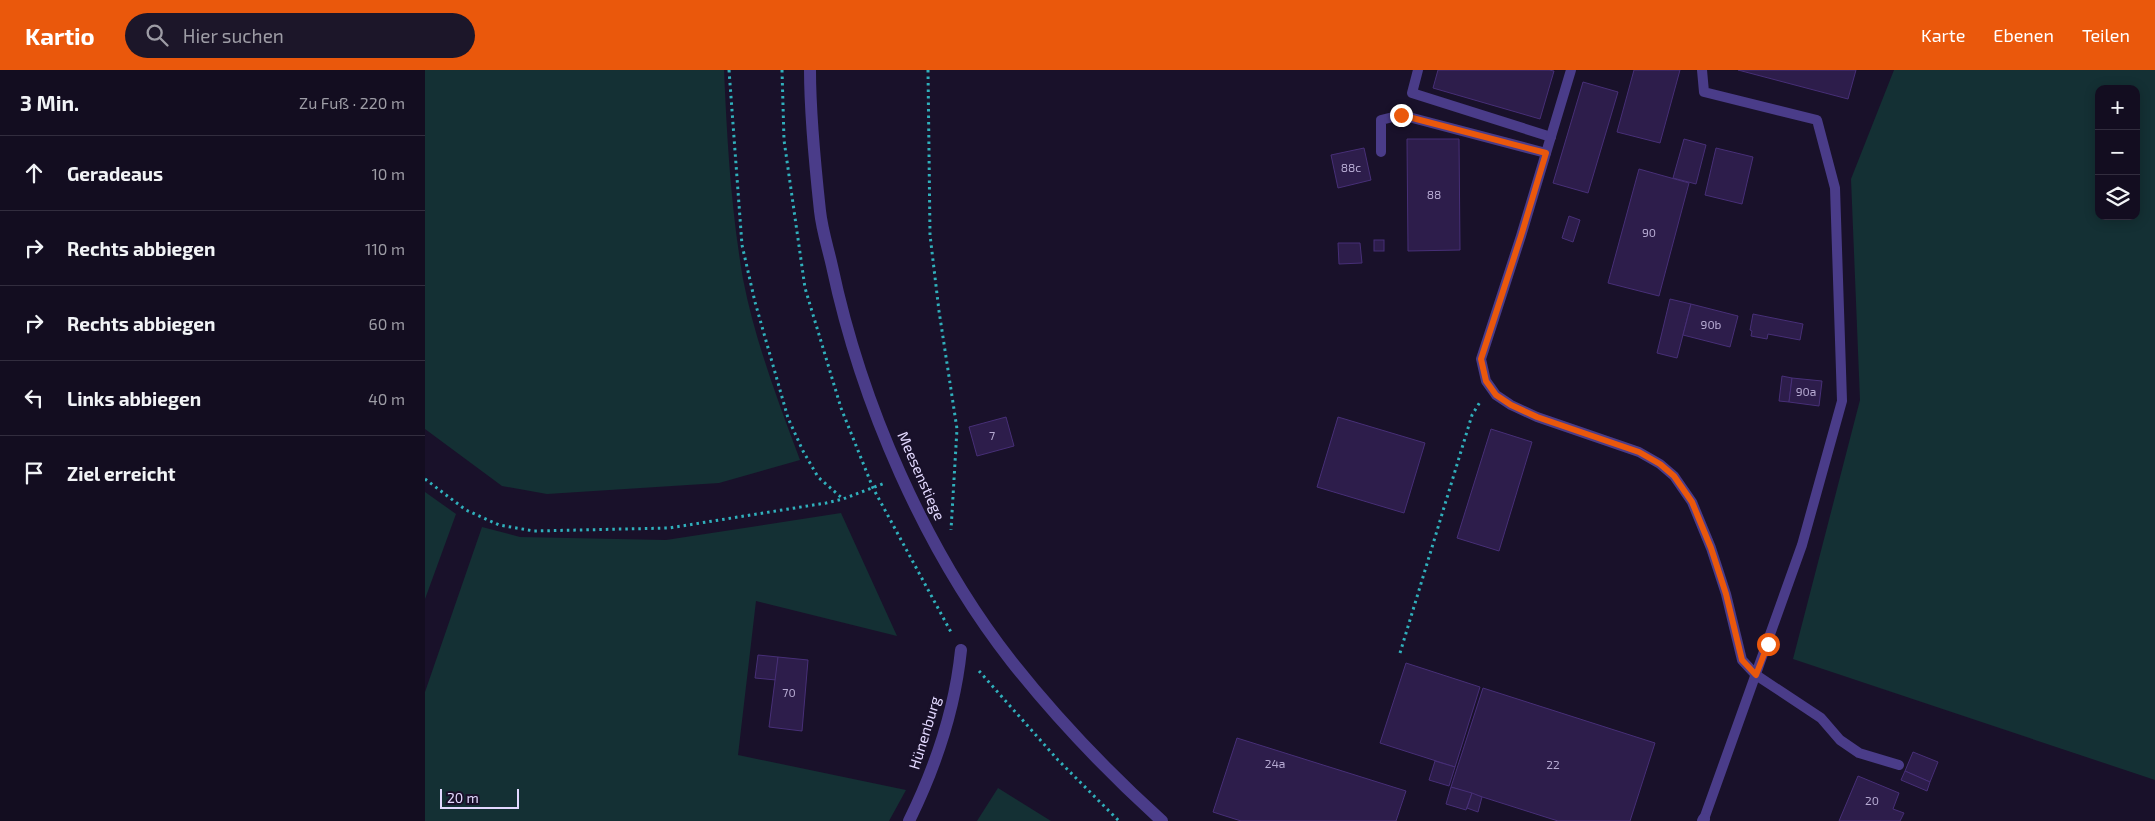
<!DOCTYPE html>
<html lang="de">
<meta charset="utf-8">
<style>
body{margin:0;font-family:"Exo 2",sans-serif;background:#1c1629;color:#f1f3f6}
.controls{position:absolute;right:15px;top:15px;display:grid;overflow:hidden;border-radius:10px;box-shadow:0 2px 12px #0003}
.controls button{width:45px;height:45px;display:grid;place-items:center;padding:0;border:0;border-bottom:1px solid #322d3e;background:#130d20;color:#f1f3f6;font:25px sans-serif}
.scale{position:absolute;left:15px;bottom:12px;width:79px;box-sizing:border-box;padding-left:5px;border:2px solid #e3d9ff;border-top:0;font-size:14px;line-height:18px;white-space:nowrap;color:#e3d9ff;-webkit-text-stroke:4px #19112a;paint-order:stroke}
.stop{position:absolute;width:15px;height:15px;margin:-11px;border:4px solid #ea580c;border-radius:50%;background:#fff}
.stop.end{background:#ea580c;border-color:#fff;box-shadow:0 1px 5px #0008}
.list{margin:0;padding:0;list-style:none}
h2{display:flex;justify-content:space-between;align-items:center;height:65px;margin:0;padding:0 20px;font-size:21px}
h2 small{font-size:16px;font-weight:400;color:#9d9ca5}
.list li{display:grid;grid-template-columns:32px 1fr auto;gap:15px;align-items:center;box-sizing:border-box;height:75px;padding:0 20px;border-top:1px solid #322d3e}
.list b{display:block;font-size:19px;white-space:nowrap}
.list em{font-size:16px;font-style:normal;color:#9d9ca5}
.icon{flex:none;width:28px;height:28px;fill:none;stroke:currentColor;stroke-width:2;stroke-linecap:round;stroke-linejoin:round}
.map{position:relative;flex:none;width:1730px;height:751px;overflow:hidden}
header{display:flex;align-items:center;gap:30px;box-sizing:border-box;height:70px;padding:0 25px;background:#ea580c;color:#fff}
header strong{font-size:24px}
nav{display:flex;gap:28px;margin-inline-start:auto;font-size:18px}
.search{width:350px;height:45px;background:#1c1629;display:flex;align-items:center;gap:12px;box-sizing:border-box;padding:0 18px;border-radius:28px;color:#9d9ca5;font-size:19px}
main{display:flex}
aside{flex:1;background:#130d20}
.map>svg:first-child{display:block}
.green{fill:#143034;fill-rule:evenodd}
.building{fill:#2d1d4b;stroke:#472f77}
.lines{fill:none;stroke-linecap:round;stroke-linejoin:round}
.path{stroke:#30b0bc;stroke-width:3;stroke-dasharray:2.5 4;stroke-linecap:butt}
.service{stroke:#4a3c89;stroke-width:10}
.minor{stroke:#4a3c89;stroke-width:12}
.tertiary{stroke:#4a3c89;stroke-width:12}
.route{stroke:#ea580c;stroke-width:6}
.labels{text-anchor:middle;stroke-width:5;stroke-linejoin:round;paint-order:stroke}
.number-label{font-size:12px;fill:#b6aad2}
.street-label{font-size:15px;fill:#e3d9ff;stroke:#19112a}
</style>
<header>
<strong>Kartio</strong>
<div class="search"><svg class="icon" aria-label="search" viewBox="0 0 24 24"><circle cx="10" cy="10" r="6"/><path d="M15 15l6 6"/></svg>Hier suchen</div>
<nav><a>Karte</a><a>Ebenen</a><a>Teilen</a></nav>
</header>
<main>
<aside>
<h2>3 Min.<small>Zu Fuß · 220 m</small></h2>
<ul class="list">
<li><svg class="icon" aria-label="ahead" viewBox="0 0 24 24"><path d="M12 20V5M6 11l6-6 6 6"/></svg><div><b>Geradeaus</b></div><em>10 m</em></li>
<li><svg class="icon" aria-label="right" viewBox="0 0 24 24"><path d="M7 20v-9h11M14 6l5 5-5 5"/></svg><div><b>Rechts abbiegen</b></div><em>110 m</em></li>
<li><svg class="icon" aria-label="right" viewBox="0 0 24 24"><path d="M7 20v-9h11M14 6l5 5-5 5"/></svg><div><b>Rechts abbiegen</b></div><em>60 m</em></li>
<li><svg class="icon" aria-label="left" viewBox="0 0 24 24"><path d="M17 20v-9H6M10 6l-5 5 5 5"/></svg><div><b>Links abbiegen</b></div><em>40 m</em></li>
<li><svg class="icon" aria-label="arrive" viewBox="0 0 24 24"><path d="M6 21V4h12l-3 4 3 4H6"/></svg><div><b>Ziel erreicht</b></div></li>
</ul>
</aside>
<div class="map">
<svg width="1730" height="751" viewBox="0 0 1730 751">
<rect width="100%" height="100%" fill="#19112a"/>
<g class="green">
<path d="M0,0H299C302,70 306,139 318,209C330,271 353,331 375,390L294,413L122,424L77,416L0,359Z"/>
<path d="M1469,0H1730V710L1368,589L1435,330L1426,109ZM1674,19H1711V146H1674Z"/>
<path d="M0,422L31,444L0,529Z"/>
<path d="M416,443L472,566L331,531L313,685L481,720L464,751H0V622L57,457L95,467L241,470Z"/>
<path d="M573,718L626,751H552Z"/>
</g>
<g class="building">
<path d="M1013,0H1124L1129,1L1115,49L1008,18Z"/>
<path d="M1209,0H1255L1235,73L1192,62Z"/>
<path d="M1313,0H1431L1423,29Z"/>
<path d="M1158,12L1193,22L1163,123L1128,113Z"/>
<path d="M982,69H1034L1035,180L983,181Z"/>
<path d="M1259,69L1281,75L1271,114L1248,108Z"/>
<path d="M939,78L946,110L913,118L906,85Z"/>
<path d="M1291,78L1328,87L1317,134L1280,125Z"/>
<path d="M1214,99L1264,113L1234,226L1183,213Z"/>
<path d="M1144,146L1155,150L1148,172L1137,168Z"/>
<rect x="949" y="170" width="10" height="11"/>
<path d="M913,173H935L937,193L914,194Z"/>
<path d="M1245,229L1266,234L1252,288L1232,283Z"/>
<path d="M1266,234L1313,246L1305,277L1258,265Z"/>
<path d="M1328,244L1378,254L1375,270L1343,264L1342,269L1326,266L1327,261L1325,260Z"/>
<path d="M1357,306L1367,308L1364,332L1354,331Z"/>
<path d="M1367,308L1397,311L1394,336L1364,332Z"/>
<path d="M581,347L589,376L552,386L544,357Z"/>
<path d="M913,347L1000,373L979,443L892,417Z"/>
<path d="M1066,359L1107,372L1074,481L1032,468Z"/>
<path d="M333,585L353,587L351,610L330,608Z"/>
<path d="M353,587L383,590L377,661L344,657Z"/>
<path d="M981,593L1055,617L1030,697L955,673Z"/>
<path d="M1058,618L1230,673L1205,751H1133L1026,717Z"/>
<path d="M812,668L981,721L971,751H816L788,742Z"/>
<path d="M1488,682L1513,692L1505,712L1480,701Z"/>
<path d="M1010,691L1030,697L1024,716L1004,710Z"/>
<path d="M1480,701L1505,712L1502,721L1476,710Z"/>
<path d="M1433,706L1474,723L1468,739L1479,743L1475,751H1414Z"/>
<path d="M1026,717L1047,723L1041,740L1021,734Z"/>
<path d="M1047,723L1057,727L1053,742L1042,738Z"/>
</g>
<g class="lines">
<g class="path">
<path d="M304,0L317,175L330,232L363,348L378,381L393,407L418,429"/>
<path d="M357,0L359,70L380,218L416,338L448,418L527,564"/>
<path d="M503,0L505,165L514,241L532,359L526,460"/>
<path d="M0,409L41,440L74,455L109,461L244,458L401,433L418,429L460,413"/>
<path d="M975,583L1047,345L1055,332"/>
<path d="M554,601L633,690L694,751"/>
</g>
<g class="service">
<path d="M993,0L987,23L1126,67"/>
<path d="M1146,0L1096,166L1056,289L1061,311L1071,325L1086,335L1112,347L1214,382L1235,394L1249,406L1267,432L1286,478L1301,524L1317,590L1331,605L1396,648L1415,670L1434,683L1474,695"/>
<path d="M1277,0L1279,22L1392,50L1410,118L1417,331L1377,475L1279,749"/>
<path d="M956,82V50L976,45L1121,83"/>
</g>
<g class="minor">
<path d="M484,751C510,698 530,639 536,580"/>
<path d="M1278,751L1279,749"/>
</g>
<path class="tertiary" d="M385,0C385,47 390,95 395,141C397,160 403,178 407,196C436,333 500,481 587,592C632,649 683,702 737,751"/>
</g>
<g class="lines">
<path class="route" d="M976,45L1121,83L1096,166L1056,289L1061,311L1071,325L1086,335L1112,347L1214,382L1235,394L1249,406L1267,432L1286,478L1301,524L1317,590L1331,605L1343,574"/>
</g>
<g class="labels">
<g class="number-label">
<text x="926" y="102">88c</text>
<text x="1009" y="129">88</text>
<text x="1224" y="167">90</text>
<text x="1286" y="259">90b</text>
<text x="1381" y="326">90a</text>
<text x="567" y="370">7</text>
<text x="364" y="627">70</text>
<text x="850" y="698">24a</text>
<text x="1128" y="699">22</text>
<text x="1447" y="735">20</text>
</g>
<g class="street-label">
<text transform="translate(496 406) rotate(66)" y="5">Meesenstiege</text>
<text transform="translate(500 663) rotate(-73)" y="5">Hünenburg</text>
</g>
</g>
</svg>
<div class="controls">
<button>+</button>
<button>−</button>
<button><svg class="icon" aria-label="layers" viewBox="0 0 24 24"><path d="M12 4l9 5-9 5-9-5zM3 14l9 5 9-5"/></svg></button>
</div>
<div class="scale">20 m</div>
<div class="stop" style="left:1343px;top:574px"></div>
<div class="stop end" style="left:976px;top:45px"></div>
</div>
</main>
